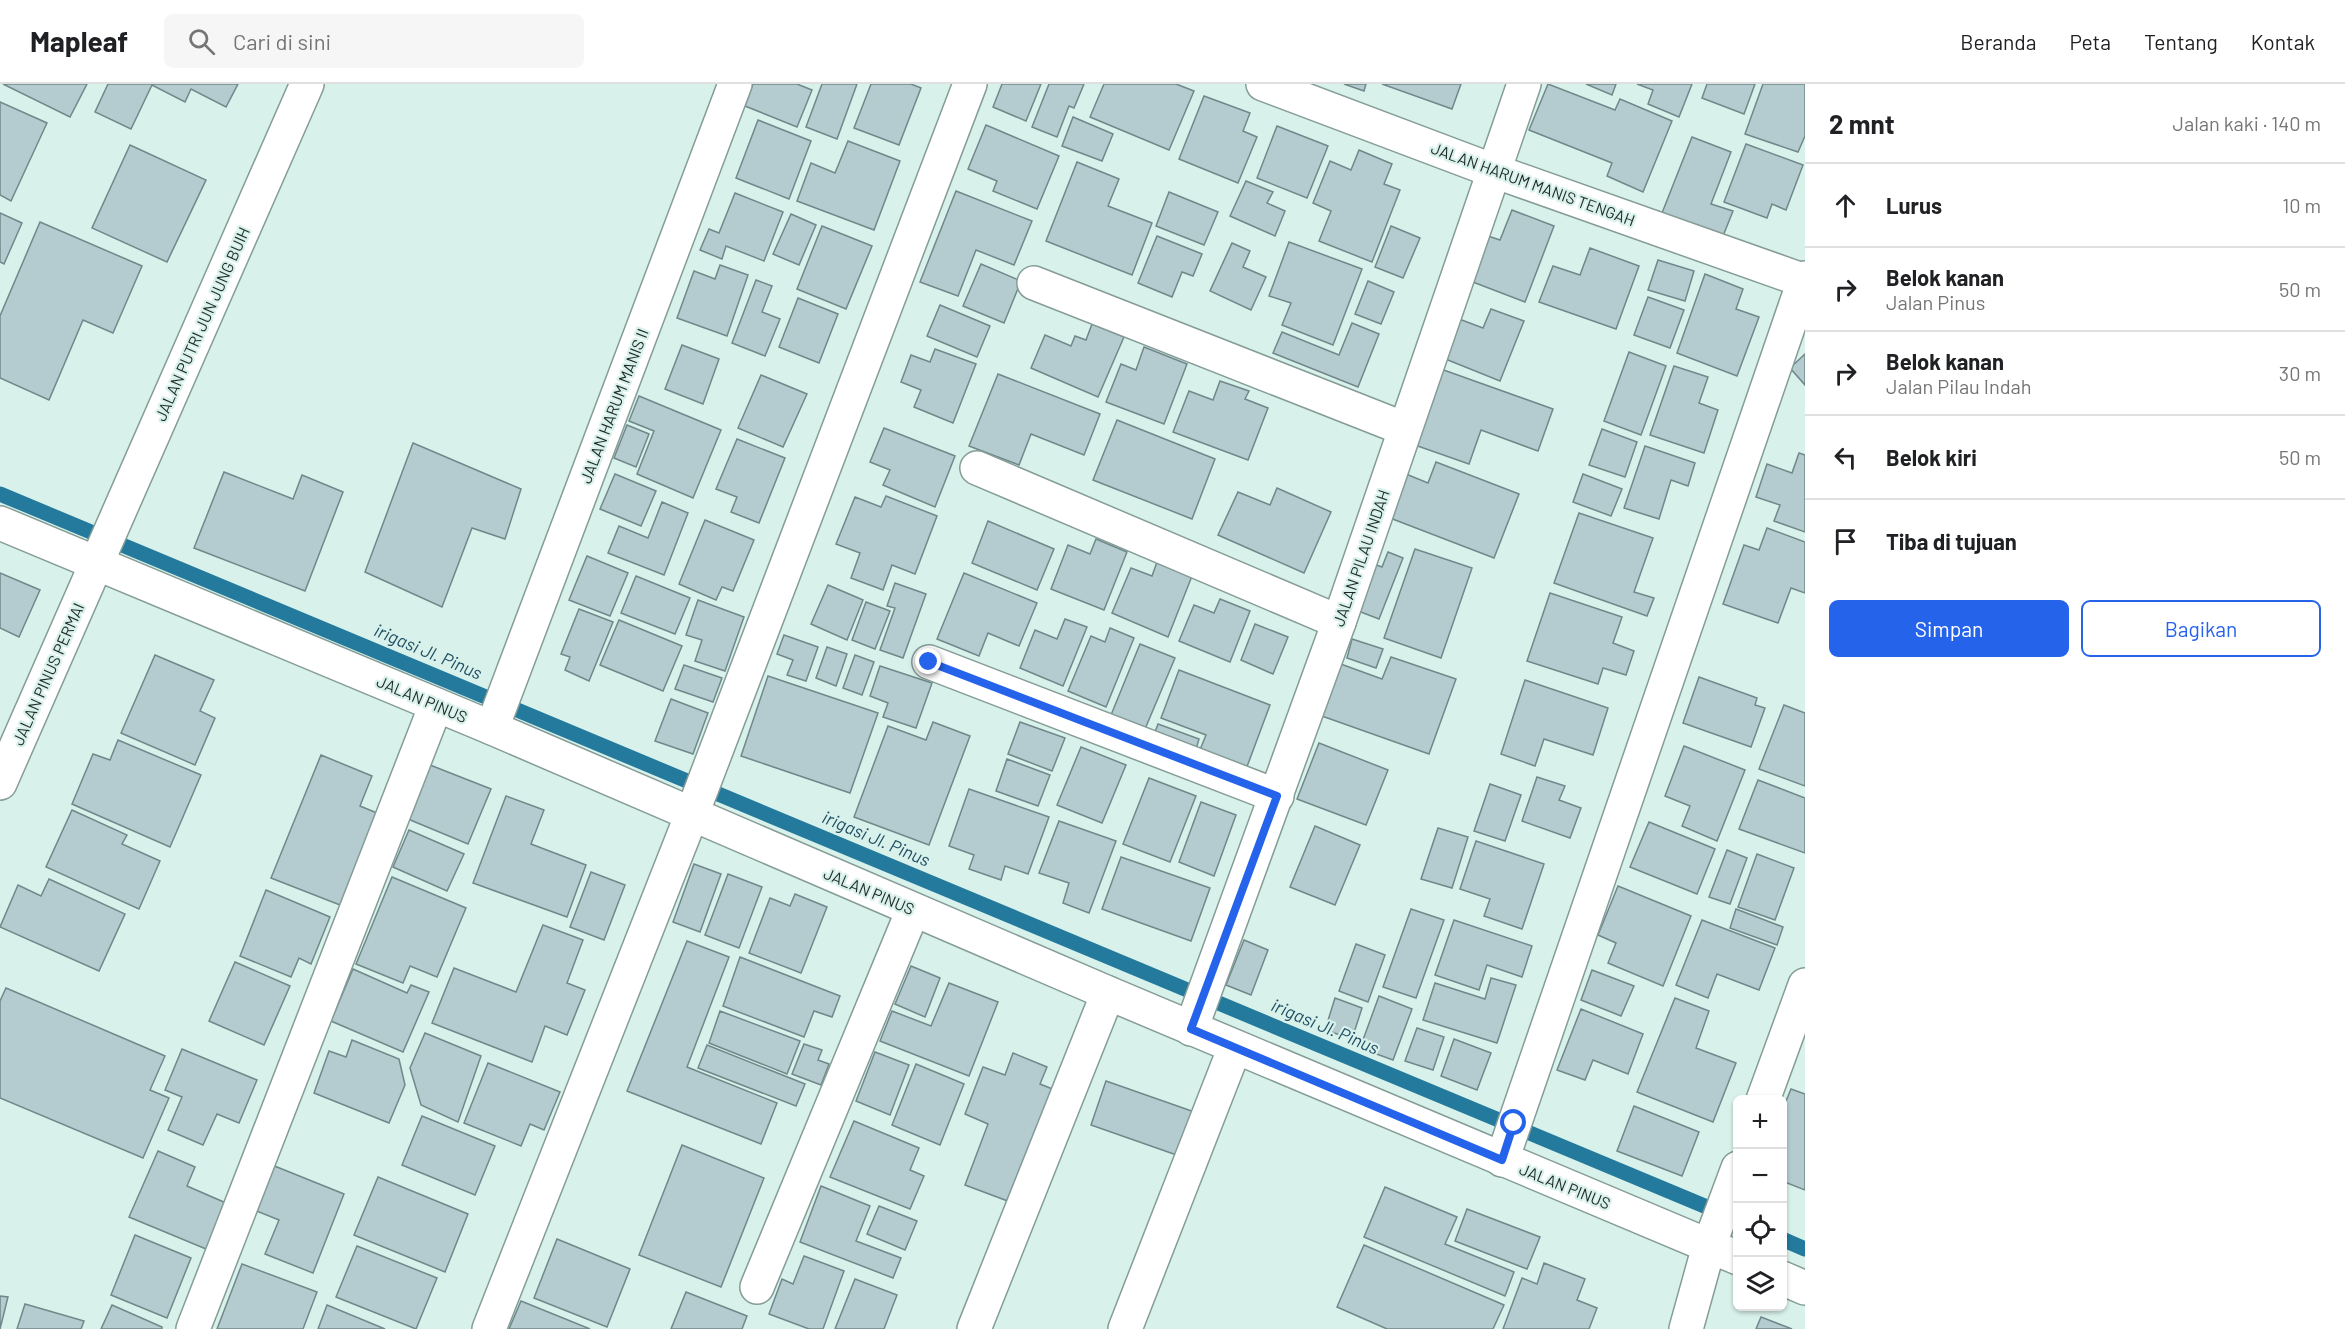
<!DOCTYPE html>
<html lang="id">
<meta charset="utf-8">
<style>
body{margin:0;font-family:Barlow,sans-serif;background:#f6f6f6;color:#202124}
.controls{position:absolute;right:18px;bottom:18px;display:grid;overflow:hidden;border-radius:9px;box-shadow:0 2px 4px #0004}
.controls button{width:54px;height:54px;display:grid;place-items:center;padding:0;border:0;border-bottom:2px solid #e0e0e0;background:#fff;color:#202124;font:30px sans-serif}
.stop{position:absolute;width:18px;height:18px;margin:-14px;border:4px solid #2563eb;border-radius:50%;background:#fff}
.stop.end{background:#2563eb;border-color:#fff;box-shadow:0 2px 6px #0008}
.list{margin:0;padding:0;list-style:none}
h2{display:flex;justify-content:space-between;align-items:center;height:78px;margin:0;padding:0 24px;font-size:26px}
h2 small{font-size:20px;font-weight:400;color:#757577}
.list li{display:grid;grid-template-columns:39px 1fr auto;gap:18px;align-items:center;box-sizing:border-box;height:84px;padding:0 24px;border-top:2px solid #e0e0e0}
.list b{display:block;font-size:22px;white-space:nowrap}
.list p{margin:0;font-size:20px;white-space:nowrap;color:#757577}
.list em{font-size:20px;font-style:normal;color:#757577}
.actions{display:flex;gap:12px;padding:18px 24px}
.actions a{flex:1;padding:14px 0;border:2px solid #2563eb;border-radius:9px;text-align:center;font-size:21px;color:#2563eb}
.actions .main{background:#2563eb;color:#fff}
.icon{flex:none;width:33px;height:33px;fill:none;stroke:currentColor;stroke-width:2;stroke-linecap:round;stroke-linejoin:round}
.map{position:relative;flex:none;width:1805px;height:1245px;overflow:hidden}
header{display:flex;align-items:center;gap:36px;box-sizing:border-box;height:84px;padding:0 30px;background:#fff;border-bottom:2px solid #e0e0e0}
header strong{font-size:28px}
nav{display:flex;gap:33px;margin-inline-start:auto;font-size:21px}
.search{width:420px;height:54px;background:#f6f6f6;display:flex;align-items:center;gap:15px;box-sizing:border-box;padding:0 21px;border-radius:9px;color:#757577;font-size:22px}
main{display:flex}
aside{flex:1;background:#fff}
.map>svg:first-child{display:block}
.lines{fill:none;stroke-linecap:round;stroke-linejoin:round}
.stream{stroke:#237a9c;stroke-width:15}
.building{fill:#b4cccf;stroke:#70888a;stroke-width:1.5}
.minor-casing{stroke:#859c97;stroke-width:36}
.tertiary-casing{stroke:#859c97;stroke-width:36}
.minor{stroke:#fff;stroke-width:33}
.tertiary{stroke:#fff;stroke-width:33}
.route{stroke:#2563eb;stroke-width:8}
.labels{text-anchor:middle;stroke-width:4.5;stroke-linejoin:round;paint-order:stroke}
.street-label{font-size:16px;fill:#1f2826;stroke:#d8f1eb}
.water-label{font-size:18px;font-style:italic;fill:#225065;stroke:#d8f1eb}
</style>
<header>
<strong>Mapleaf</strong>
<div class="search"><svg class="icon" aria-label="search" viewBox="0 0 24 24"><circle cx="10" cy="10" r="6"/><path d="M15 15l6 6"/></svg>Cari di sini</div>
<nav><a>Beranda</a><a>Peta</a><a>Tentang</a><a>Kontak</a></nav>
</header>
<main>
<div class="map">
<svg width="1805" height="1245" viewBox="0 0 1805 1245">
<rect width="100%" height="100%" fill="#d8f1eb"/>
<g class="lines">
<g class="stream">
<path d="M0,410L1738,1136"/>
<path d="M1782,1155L1805,1165"/>
</g>
</g>
<g class="building">
<path d="M3,0H87L70,33Z"/>
<path d="M108,0H238L226,23L191,5L185,18L152,1L131,45L95,28Z"/>
<path d="M753,0H797L812,6L797,43L745,22Z"/>
<path d="M822,0H857L837,55L806,43Z"/>
<path d="M871,0H911L921,4L899,61L854,44Z"/>
<path d="M1002,0H1041L1026,37L993,23Z"/>
<path d="M1049,0H1084L1074,24L1069,22L1057,53L1032,43Z"/>
<path d="M1104,0H1176L1194,7L1169,66L1090,33Z"/>
<path d="M1344,0H1366L1364,7Z"/>
<path d="M1382,0H1461L1452,25Z"/>
<path d="M1548,0L1615,26L1620,15L1672,37L1643,108L1607,92L1612,79L1529,46Z"/>
<path d="M1586,0H1616L1612,11Z"/>
<path d="M1637,0H1692L1679,33L1648,20L1653,6Z"/>
<path d="M1707,0H1755L1744,30L1702,14Z"/>
<path d="M1763,0H1805V52L1798,68L1745,50Z"/>
<path d="M1204,12L1250,29L1243,47L1257,53L1238,99L1179,75Z"/>
<path d="M0,18L47,39L11,117L0,111Z"/>
<path d="M1073,33L1113,50L1102,77L1062,62Z"/>
<path d="M758,36L811,57L789,115L736,94Z"/>
<path d="M986,41L1059,72L1037,125L993,107L997,97L968,85Z"/>
<path d="M1277,42L1328,62L1307,114L1257,94Z"/>
<path d="M1692,53L1731,68L1711,120L1733,127L1723,152L1662,129Z"/>
<path d="M848,57L900,77L874,146L797,117L811,79L835,89Z"/>
<path d="M1746,60L1803,81L1786,126L1772,120L1767,134L1724,118Z"/>
<path d="M130,61L206,96L167,178L92,144Z"/>
<path d="M1359,66L1392,80L1384,100L1400,106L1372,178L1319,157L1331,127L1313,119L1330,77L1351,86Z"/>
<path d="M1077,78L1119,95L1108,122L1152,139L1132,191L1046,157Z"/>
<path d="M1246,97L1273,108L1267,119L1285,127L1275,152L1230,132Z"/>
<path d="M956,107L1032,137L1014,181L976,166L958,212L920,198Z"/>
<path d="M1169,108L1218,128L1204,161L1156,142Z"/>
<path d="M735,109L783,128L764,177L726,162L722,175L700,166L709,145L719,149Z"/>
<path d="M1512,126L1554,142L1525,218L1465,195L1482,150L1500,156Z"/>
<path d="M0,129L22,139L4,180L0,178Z"/>
<path d="M791,130L816,141L799,181L773,170Z"/>
<path d="M40,138L142,182L113,249L83,236L49,316L0,294V232Z"/>
<path d="M822,142L872,162L846,225L797,205Z"/>
<path d="M1391,142L1420,154L1403,194L1375,183Z"/>
<path d="M1157,152L1202,170L1193,192L1182,188L1172,213L1138,199Z"/>
<path d="M1289,158L1362,185L1333,261L1282,241L1291,219L1269,212Z"/>
<path d="M1232,159L1250,167L1243,183L1266,193L1251,226L1210,207Z"/>
<path d="M1590,164L1639,182L1616,245L1539,218L1553,182L1580,191Z"/>
<path d="M1658,176L1694,187L1685,217L1648,206Z"/>
<path d="M981,180L1021,197L1004,239L963,222Z"/>
<path d="M720,181L748,191L727,252L677,234L694,187L715,195Z"/>
<path d="M1705,190L1743,205L1736,225L1759,233L1737,292L1677,269Z"/>
<path d="M756,196L772,202L762,228L780,235L765,272L732,259Z"/>
<path d="M1368,197L1394,208L1381,240L1355,230Z"/>
<path d="M1648,213L1684,226L1670,264L1634,251Z"/>
<path d="M798,214L838,230L819,279L779,263Z"/>
<path d="M940,221L990,242L977,273L927,252Z"/>
<path d="M1491,225L1524,237L1500,297L1443,274L1459,235L1483,244Z"/>
<path d="M1352,239L1379,250L1358,303L1273,269L1282,248L1339,271Z"/>
<path d="M1092,240L1124,253L1098,313L1031,284L1045,251L1071,262L1075,252L1086,256Z"/>
<path d="M682,261L719,275L703,320L665,305Z"/>
<path d="M1144,263L1187,280L1164,340L1106,318L1121,280L1136,286Z"/>
<path d="M935,265L976,280L953,339L914,323L921,306L901,298L911,271L930,278Z"/>
<path d="M1629,268L1666,282L1641,351L1604,337Z"/>
<path d="M1805,270V301L1790,284Z"/>
<path d="M1674,282L1708,293L1699,319L1718,326L1704,369L1650,351Z"/>
<path d="M1438,284L1553,325L1538,367L1481,346L1469,380L1412,360Z"/>
<path d="M998,290L1100,330L1084,371L1031,350L1019,381L969,362Z"/>
<path d="M761,291L807,310L783,363L738,344Z"/>
<path d="M1220,297L1249,307L1245,315L1268,324L1248,376L1173,348L1189,307L1213,316Z"/>
<path d="M639,312L721,346L693,414L637,390L654,347L629,337Z"/>
<path d="M1117,336L1215,375L1192,435L1093,396Z"/>
<path d="M627,341L649,350L636,383L614,374Z"/>
<path d="M884,344L955,372L935,423L883,401L890,386L870,378Z"/>
<path d="M1602,345L1637,358L1625,393L1589,381Z"/>
<path d="M737,355L785,374L759,439L731,428L737,413L716,405Z"/>
<path d="M413,359L521,405L505,455L472,444L442,523L365,488Z"/>
<path d="M1645,362L1695,379L1688,402L1671,396L1659,435L1624,424Z"/>
<path d="M1799,369L1805,371V448L1774,437L1780,421L1756,413L1767,380L1792,389Z"/>
<path d="M1436,378L1519,410L1494,474L1390,434L1406,390L1428,399Z"/>
<path d="M224,388L293,415L302,391L343,408L305,507L194,464Z"/>
<path d="M615,390L656,407L641,442L600,425Z"/>
<path d="M1583,390L1622,405L1611,432L1573,418Z"/>
<path d="M1277,404L1331,428L1304,489L1218,451L1238,408L1270,421Z"/>
<path d="M886,412L937,432L915,490L892,481L883,506L851,494L860,469L836,460L855,413L881,423Z"/>
<path d="M662,418L688,429L664,491L608,469L619,442L648,454Z"/>
<path d="M1579,429L1653,454L1634,508L1654,514L1647,532L1554,499Z"/>
<path d="M705,436L754,456L733,507L722,503L716,516L679,500Z"/>
<path d="M988,437L1054,465L1037,506L972,479Z"/>
<path d="M1767,444L1805,458V509L1791,504L1778,539L1723,520L1744,461L1759,466Z"/>
<path d="M1096,455L1127,468L1104,526L1051,505L1068,461L1090,470Z"/>
<path d="M1415,465L1472,484L1441,574L1384,554Z"/>
<path d="M1388,468L1403,474L1379,535L1353,525L1371,479L1382,483Z"/>
<path d="M587,472L628,489L610,532L569,516Z"/>
<path d="M1157,478L1192,492L1168,553L1112,529L1131,484L1152,492Z"/>
<path d="M0,489L40,506L19,553L0,544Z"/>
<path d="M964,489L1037,519L1019,562L988,549L979,572L937,555Z"/>
<path d="M636,492L690,514L675,550L621,529Z"/>
<path d="M895,499L926,510L903,574L880,566L895,524L887,522Z"/>
<path d="M828,501L863,516L847,556L811,540Z"/>
<path d="M1550,509L1622,533L1613,559L1634,567L1626,591L1603,584L1598,600L1527,577Z"/>
<path d="M1220,515L1250,527L1230,578L1179,557L1194,521L1214,529Z"/>
<path d="M698,516L744,533L725,587L695,577L702,556L686,551Z"/>
<path d="M866,518L890,527L875,565L852,556Z"/>
<path d="M579,525L613,538L589,597L565,586L570,573L561,570Z"/>
<path d="M1065,535L1087,543L1063,602L1020,584L1035,546L1057,555Z"/>
<path d="M619,536L682,562L663,607L600,581Z"/>
<path d="M1255,540L1288,553L1273,590L1241,576Z"/>
<path d="M1110,544L1134,554L1106,623L1068,607L1091,552L1105,558Z"/>
<path d="M784,551L818,563L806,597L787,591L793,576L777,570Z"/>
<path d="M1352,555L1383,565L1376,584L1347,574Z"/>
<path d="M1140,560L1175,574L1145,645L1111,631Z"/>
<path d="M827,563L847,570L836,602L816,594Z"/>
<path d="M155,571L214,596L200,627L215,634L195,681L121,649Z"/>
<path d="M855,571L874,578L862,611L843,604Z"/>
<path d="M1391,573L1456,595L1429,670L1319,631L1338,579L1382,595Z"/>
<path d="M684,581L722,594L713,618L675,605Z"/>
<path d="M880,582L932,599L916,644L883,633L888,619L870,612Z"/>
<path d="M1179,586L1270,621L1242,696L1195,678L1206,651L1161,634Z"/>
<path d="M768,592L878,629L850,709L741,672Z"/>
<path d="M1699,593L1757,614L1755,621L1765,624L1751,663L1683,639Z"/>
<path d="M1525,596L1608,624L1593,671L1544,655L1535,682L1501,670Z"/>
<path d="M671,615L708,629L693,670L655,657Z"/>
<path d="M1784,621L1805,629V702L1759,685Z"/>
<path d="M933,638L970,652L929,761L854,733L888,642L926,656Z"/>
<path d="M1020,638L1065,654L1052,687L1008,670Z"/>
<path d="M1158,640L1199,655L1194,672L1152,656Z"/>
<path d="M118,656L201,691L170,763L72,720L93,670L110,676Z"/>
<path d="M1319,659L1388,686L1366,741L1297,715Z"/>
<path d="M1684,662L1745,686L1717,757L1682,742L1690,722L1665,712Z"/>
<path d="M1081,663L1126,681L1102,739L1057,721Z"/>
<path d="M321,671L372,692L360,722L377,729L340,821L271,794Z"/>
<path d="M1007,675L1050,691L1038,722L996,707Z"/>
<path d="M430,681L491,705L468,760L408,735Z"/>
<path d="M1537,693L1565,702L1559,716L1581,724L1570,754L1522,737Z"/>
<path d="M1149,694L1196,712L1170,778L1123,760Z"/>
<path d="M1758,696L1805,714V769L1739,745Z"/>
<path d="M1490,700L1521,711L1505,757L1474,747Z"/>
<path d="M969,705L1049,733L1028,790L1005,782L1001,796L969,785L974,771L949,762Z"/>
<path d="M506,712L544,726L531,760L586,781L567,833L473,799Z"/>
<path d="M1201,718L1236,731L1214,792L1179,778Z"/>
<path d="M72,726L127,751L122,760L160,777L139,825L46,783Z"/>
<path d="M1059,737L1116,757L1089,829L1063,819L1069,799L1039,789Z"/>
<path d="M1649,738L1715,765L1697,810L1630,783Z"/>
<path d="M1315,742L1360,761L1335,821L1290,803Z"/>
<path d="M1438,744L1468,753L1452,804L1421,795Z"/>
<path d="M409,746L464,770L447,807L393,783Z"/>
<path d="M1476,757L1544,780L1522,845L1484,832L1490,815L1460,805Z"/>
<path d="M1727,766L1747,774L1730,820L1709,813Z"/>
<path d="M1757,770L1794,784L1775,836L1738,823Z"/>
<path d="M1121,773L1210,804L1191,857L1102,825Z"/>
<path d="M694,780L721,790L700,848L673,838Z"/>
<path d="M591,788L625,801L604,856L570,843Z"/>
<path d="M728,790L762,803L739,864L705,851Z"/>
<path d="M392,793L466,824L437,893L410,882L403,899L356,880Z"/>
<path d="M49,795L125,830L99,887L0,843L18,801L41,812Z"/>
<path d="M1618,802L1691,832L1663,902L1608,879L1616,859L1598,851Z"/>
<path d="M266,806L330,833L311,880L299,874L291,893L240,872Z"/>
<path d="M795,810L827,823L801,889L749,869L770,814L790,822Z"/>
<path d="M1411,825L1444,836L1416,914L1383,903Z"/>
<path d="M1736,825L1783,843L1777,861L1730,844Z"/>
<path d="M1454,836L1532,862L1522,893L1487,881L1479,906L1435,891Z"/>
<path d="M1702,836L1775,864L1759,906L1717,890L1708,914L1676,901Z"/>
<path d="M543,841L583,856L567,899L585,906L567,951L545,942L532,978L432,939L454,884L516,908Z"/>
<path d="M1244,856L1268,866L1251,911L1226,901Z"/>
<path d="M687,857L729,873L687,983L777,1019L761,1060L627,1007Z"/>
<path d="M1356,860L1385,871L1368,918L1339,907Z"/>
<path d="M740,873L840,912L832,933L814,927L804,953L723,922Z"/>
<path d="M235,878L290,902L264,961L209,937Z"/>
<path d="M911,882L940,894L925,933L895,920Z"/>
<path d="M353,885L407,909L411,901L429,908L403,968L331,937Z"/>
<path d="M1592,886L1634,902L1621,932L1581,916Z"/>
<path d="M1491,894L1516,901L1497,959L1423,936L1435,899L1485,915Z"/>
<path d="M949,899L998,918L969,992L880,957L892,927L931,942Z"/>
<path d="M6,904L165,972L150,1006L169,1014L143,1074L0,1014V917Z"/>
<path d="M1379,912L1412,925L1393,976L1360,964Z"/>
<path d="M1335,914L1362,924L1352,955L1325,946Z"/>
<path d="M1675,914L1709,927L1696,964L1736,979L1713,1038L1637,1008Z"/>
<path d="M1581,925L1643,950L1628,990L1593,976L1585,996L1557,986Z"/>
<path d="M720,927L800,957L787,990L709,959Z"/>
<path d="M1417,944L1444,953L1433,986L1405,977Z"/>
<path d="M425,949L481,972L458,1038L421,1021L410,984Z"/>
<path d="M1454,955L1491,969L1477,1006L1441,992Z"/>
<path d="M352,956L399,975L405,1001L389,1039L314,1009L329,967L346,973Z"/>
<path d="M804,960L822,966L818,976L829,980L821,1001L792,990Z"/>
<path d="M707,961L805,1000L796,1022L698,984Z"/>
<path d="M182,965L257,996L239,1039L217,1030L203,1061L168,1046L182,1013L165,1006Z"/>
<path d="M875,968L909,981L890,1031L856,1017Z"/>
<path d="M1013,969L1047,983L1040,1000L1065,1010L1021,1122L965,1101L988,1040L965,1030L983,983L1005,991Z"/>
<path d="M488,979L560,1008L544,1046L530,1040L521,1062L464,1039Z"/>
<path d="M916,980L964,1000L940,1061L892,1041Z"/>
<path d="M1106,997L1203,1031L1188,1075L1091,1041Z"/>
<path d="M1791,1005L1805,1010V1106L1782,1097V1027Z"/>
<path d="M1634,1022L1699,1048L1682,1092L1617,1067Z"/>
<path d="M422,1032L495,1062L475,1111L402,1081Z"/>
<path d="M854,1037L919,1064L910,1086L924,1092L910,1125L830,1093Z"/>
<path d="M682,1061L764,1094L721,1203L639,1171Z"/>
<path d="M158,1067L195,1083L187,1102L226,1119L206,1165L129,1133Z"/>
<path d="M272,1081L344,1110L313,1189L265,1170L279,1136L254,1126Z"/>
<path d="M378,1093L468,1130L445,1188L354,1151Z"/>
<path d="M821,1102L870,1122L856,1157L901,1174L893,1194L800,1158Z"/>
<path d="M1385,1103L1457,1133L1445,1160L1514,1188L1505,1212L1364,1153Z"/>
<path d="M879,1122L917,1137L905,1166L867,1150Z"/>
<path d="M1467,1125L1540,1153L1527,1185L1455,1157Z"/>
<path d="M135,1151L191,1174L167,1234L111,1211Z"/>
<path d="M557,1155L630,1185L607,1243L534,1214Z"/>
<path d="M1364,1161L1504,1221L1493,1245H1387L1337,1223Z"/>
<path d="M357,1162L437,1194L416,1245L336,1213Z"/>
<path d="M804,1172L844,1187L823,1245H809L769,1230L782,1195L793,1200Z"/>
<path d="M1544,1179L1585,1195L1577,1216L1597,1224L1589,1245H1503L1522,1194L1537,1200Z"/>
<path d="M242,1180L317,1208L303,1245H217Z"/>
<path d="M855,1195L897,1211L884,1245H835Z"/>
<path d="M686,1208L747,1232L742,1245H671Z"/>
<path d="M0,1212L8,1213L0,1245Z"/>
<path d="M521,1217L590,1245H509Z"/>
<path d="M25,1220L84,1237L81,1245H17Z"/>
<path d="M112,1221L162,1243V1245H101Z"/>
<path d="M327,1221L385,1245H318Z"/>
<path d="M1761,1233L1792,1245H1756Z"/>
</g>
<g class="lines">
<g class="minor-casing">
<g id="minor">
<path d="M1263,0L1494,87L1805,197"/>
<path d="M1034,199L1405,345"/>
<path d="M977,384L1339,538"/>
<path d="M929,578L1277,712"/>
<path d="M492,644L735,0"/>
<path d="M0,699L307,0"/>
<path d="M1191,945L1339,538L1524,0"/>
<path d="M1763,1016L1805,901"/>
<path d="M1502,1076L1805,194"/>
<path d="M757,1203L913,826"/>
<path d="M193,1245L436,621"/>
<path d="M489,1245L692,730L970,0"/>
<path d="M974,1245L1108,909"/>
<path d="M1125,1245L1235,963"/>
<path d="M1686,1245L1709,1162L1738,1084"/>
</g>
</g>
<g class="tertiary-casing">
<g id="tertiary">
<path d="M0,439L492,644L1108,909L1738,1174"/>
<path d="M1782,1194L1805,1204"/>
</g>
</g>
<use href="#minor" class="minor"/>
<use href="#tertiary" class="tertiary"/>
</g>
<g class="lines">
<path class="route" d="M929,578L1277,712L1191,945L1502,1076L1514,1039"/>
</g>
<g class="labels">
<g class="street-label">
<text transform="translate(1533 100) rotate(20)" y="6">JALAN HARUM MANIS TENGAH</text>
<text transform="translate(202 240) rotate(-66)" y="6">JALAN PUTRI JUN JUNG BUIH</text>
<text transform="translate(614 322) rotate(-69)" y="6">JALAN HARUM MANIS II</text>
<text transform="translate(1361 474) rotate(-71)" y="6">JALAN PILAU INDAH</text>
<text transform="translate(48 590) rotate(-66)" y="6">JALAN PINUS PERMAI</text>
<text transform="translate(422 615) rotate(23)" y="6">JALAN PINUS</text>
<text transform="translate(869 807) rotate(23)" y="6">JALAN PINUS</text>
<text transform="translate(1565 1102) rotate(22)" y="6">JALAN PINUS</text>
</g>
<g class="water-label">
<text transform="translate(428 568) rotate(23)" y="6">irigasi Jl. Pinus</text>
<text transform="translate(876 755) rotate(23)" y="6">irigasi Jl. Pinus</text>
<text transform="translate(1325 943) rotate(23)" y="6">irigasi Jl. Pinus</text>
</g>
</g>
</svg>
<div class="controls">
<button>+</button>
<button>−</button>
<button><svg class="icon" aria-label="locate" viewBox="0 0 24 24"><circle cx="12" cy="12" r="6"/><path d="M12 2v4M12 18v4M2 12h4M18 12h4"/></svg></button>
<button><svg class="icon" aria-label="layers" viewBox="0 0 24 24"><path d="M12 4l9 5-9 5-9-5zM3 14l9 5 9-5"/></svg></button>
</div>
<div class="stop" style="left:1514px;top:1039px"></div>
<div class="stop end" style="left:929px;top:578px"></div>
</div>
<aside>
<h2>2 mnt<small>Jalan kaki · 140 m</small></h2>
<ul class="list">
<li><svg class="icon" aria-label="ahead" viewBox="0 0 24 24"><path d="M12 20V5M6 11l6-6 6 6"/></svg><div><b>Lurus</b></div><em>10 m</em></li>
<li><svg class="icon" aria-label="right" viewBox="0 0 24 24"><path d="M7 20v-9h11M14 6l5 5-5 5"/></svg><div><b>Belok kanan</b><p>Jalan Pinus</p></div><em>50 m</em></li>
<li><svg class="icon" aria-label="right" viewBox="0 0 24 24"><path d="M7 20v-9h11M14 6l5 5-5 5"/></svg><div><b>Belok kanan</b><p>Jalan Pilau Indah</p></div><em>30 m</em></li>
<li><svg class="icon" aria-label="left" viewBox="0 0 24 24"><path d="M17 20v-9H6M10 6l-5 5 5 5"/></svg><div><b>Belok kiri</b></div><em>50 m</em></li>
<li><svg class="icon" aria-label="arrive" viewBox="0 0 24 24"><path d="M6 21V4h12l-3 4 3 4H6"/></svg><div><b>Tiba di tujuan</b></div></li>
</ul>
<div class="actions"><a class="main">Simpan</a><a>Bagikan</a></div>
</aside>
</main>
